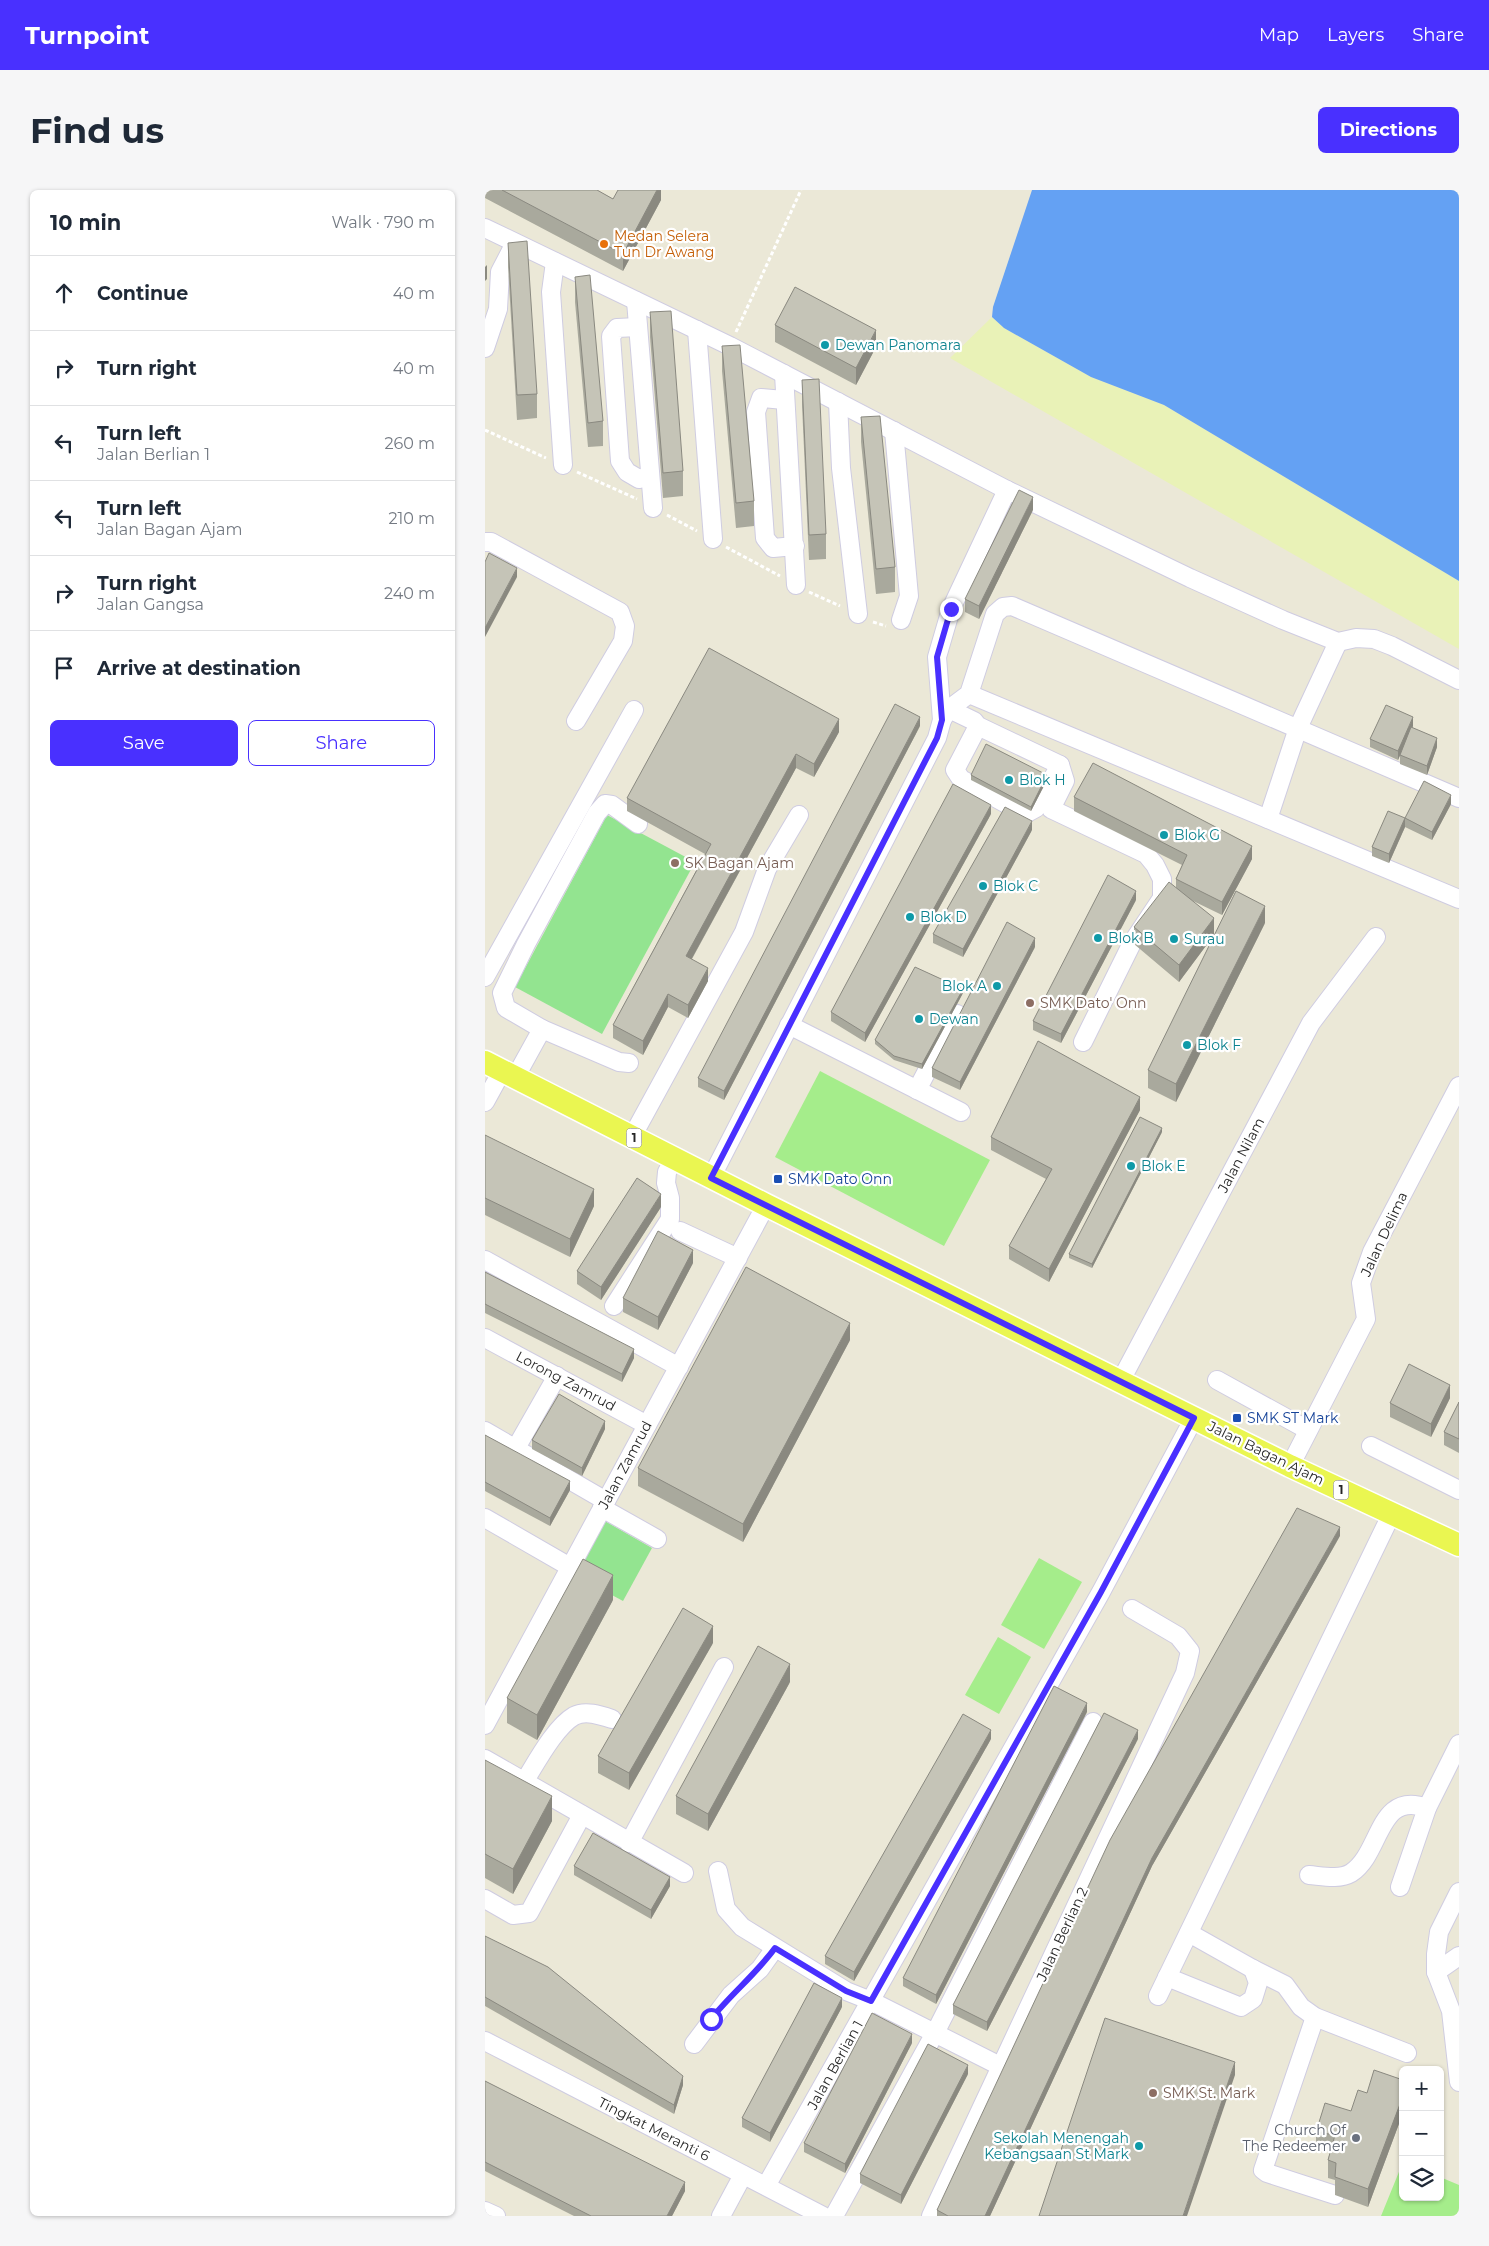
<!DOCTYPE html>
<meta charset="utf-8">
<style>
body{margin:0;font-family:Montserrat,sans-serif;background:#f6f6f7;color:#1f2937}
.controls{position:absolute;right:15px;bottom:15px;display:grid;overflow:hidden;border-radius:8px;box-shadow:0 1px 4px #0004}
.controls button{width:45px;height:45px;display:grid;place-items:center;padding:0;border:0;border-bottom:1px solid #e0e1e3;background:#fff;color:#1f2937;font:25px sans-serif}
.stop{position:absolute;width:15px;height:15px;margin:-11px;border:4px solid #4930ff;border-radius:50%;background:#fff}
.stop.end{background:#4930ff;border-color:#fff;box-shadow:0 1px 5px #0008}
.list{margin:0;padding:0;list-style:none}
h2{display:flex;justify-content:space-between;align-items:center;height:65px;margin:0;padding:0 20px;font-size:21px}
h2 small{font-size:16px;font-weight:400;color:#747a83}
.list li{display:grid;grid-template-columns:32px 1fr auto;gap:15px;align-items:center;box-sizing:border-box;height:75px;padding:0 20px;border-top:1px solid #e0e1e3}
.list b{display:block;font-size:19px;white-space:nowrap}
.list p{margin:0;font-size:16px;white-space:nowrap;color:#747a83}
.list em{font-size:16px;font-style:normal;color:#747a83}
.actions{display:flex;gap:10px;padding:15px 20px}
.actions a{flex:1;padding:11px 0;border:1px solid #4930ff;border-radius:8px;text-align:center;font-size:18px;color:#4930ff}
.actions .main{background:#4930ff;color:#fff}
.icon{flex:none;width:28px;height:28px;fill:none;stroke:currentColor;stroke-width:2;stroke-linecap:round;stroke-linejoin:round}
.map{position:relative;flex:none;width:974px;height:2026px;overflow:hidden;border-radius:8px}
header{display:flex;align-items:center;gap:30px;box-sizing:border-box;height:70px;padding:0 25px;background:#4930ff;color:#fff}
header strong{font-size:24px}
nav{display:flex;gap:28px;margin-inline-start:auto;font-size:18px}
.intro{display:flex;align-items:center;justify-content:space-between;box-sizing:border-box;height:120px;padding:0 30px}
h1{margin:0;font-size:35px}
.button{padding:12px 22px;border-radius:8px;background:#4930ff;color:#fff;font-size:18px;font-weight:700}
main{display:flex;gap:30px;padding:0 30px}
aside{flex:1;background:#fff;border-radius:8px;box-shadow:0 1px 4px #0004}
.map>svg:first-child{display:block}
.green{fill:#93e490}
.sand{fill:#e9f2b7}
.pitch{fill:#a5ed8b}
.water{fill:#64a1f3}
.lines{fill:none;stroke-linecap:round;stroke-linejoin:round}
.minor-casing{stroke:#cfcce1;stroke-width:20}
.major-casing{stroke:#fff;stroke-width:25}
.path{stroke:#fff;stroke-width:3;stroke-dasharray:4 2.5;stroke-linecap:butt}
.minor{stroke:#fff;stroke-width:18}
.major{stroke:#eaf651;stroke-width:22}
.wall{fill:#a9a99d}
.shaded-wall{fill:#8a8980}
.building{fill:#c5c4b7;stroke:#8a8980}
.route{stroke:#4930ff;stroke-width:6}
.food-dot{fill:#e8710a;stroke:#fff;stroke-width:2}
.culture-dot{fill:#0f9aa8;stroke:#fff;stroke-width:2}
.education-dot{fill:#8d6e63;stroke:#fff;stroke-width:2}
.transit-dot{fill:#1a4fb4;stroke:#fff;stroke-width:2}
.worship-dot{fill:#6b7280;stroke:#fff;stroke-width:2}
.labels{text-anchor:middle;stroke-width:4.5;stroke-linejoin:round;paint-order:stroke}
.shield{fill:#fff;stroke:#686868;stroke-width:1}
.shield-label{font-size:12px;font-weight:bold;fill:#272727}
.food-label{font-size:14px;fill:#c56008;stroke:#fff;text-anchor:start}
.culture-label{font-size:14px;fill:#0d838f;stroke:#fff;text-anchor:start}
.education-label{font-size:14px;fill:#785e54;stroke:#fff;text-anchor:start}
.street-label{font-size:14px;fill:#272727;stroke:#fff}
.transit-label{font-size:14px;fill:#164399;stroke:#fff;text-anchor:start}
.worship-label{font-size:14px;fill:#5b616d;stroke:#fff;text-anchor:end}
</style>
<header>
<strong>Turnpoint</strong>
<nav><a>Map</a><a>Layers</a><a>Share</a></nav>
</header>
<div class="intro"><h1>Find us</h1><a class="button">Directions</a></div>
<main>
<aside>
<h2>10 min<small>Walk · 790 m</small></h2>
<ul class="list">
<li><svg class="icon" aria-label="ahead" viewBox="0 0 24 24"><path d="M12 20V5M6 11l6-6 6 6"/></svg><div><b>Continue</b></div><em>40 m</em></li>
<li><svg class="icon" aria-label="right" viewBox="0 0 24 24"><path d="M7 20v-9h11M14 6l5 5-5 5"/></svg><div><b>Turn right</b></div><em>40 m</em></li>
<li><svg class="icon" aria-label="left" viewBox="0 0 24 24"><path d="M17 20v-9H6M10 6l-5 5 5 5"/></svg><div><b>Turn left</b><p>Jalan Berlian 1</p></div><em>260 m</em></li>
<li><svg class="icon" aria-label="left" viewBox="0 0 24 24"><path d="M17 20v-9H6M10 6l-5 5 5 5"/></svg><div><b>Turn left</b><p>Jalan Bagan Ajam</p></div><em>210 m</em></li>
<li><svg class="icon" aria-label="right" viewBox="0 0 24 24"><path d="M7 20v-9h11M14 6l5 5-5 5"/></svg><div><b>Turn right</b><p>Jalan Gangsa</p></div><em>240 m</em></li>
<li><svg class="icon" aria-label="arrive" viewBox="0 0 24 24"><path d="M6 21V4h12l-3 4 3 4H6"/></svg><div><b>Arrive at destination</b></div></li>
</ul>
<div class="actions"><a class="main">Save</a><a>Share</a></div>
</aside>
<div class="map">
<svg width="974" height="2026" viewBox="0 0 974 2026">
<rect width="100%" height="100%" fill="#ebe8d7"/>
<g class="green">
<path d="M122,625L210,672L117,844L30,797Z"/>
<path d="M118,1330L167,1358L138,1411L88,1384Z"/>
</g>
<path class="sand" d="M507,127L519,138L606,187L679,215L974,391V459L465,168Z"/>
<g class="pitch">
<path d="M335,881L505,970L459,1056L290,967Z"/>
<path d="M554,1368L597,1392L559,1459L516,1435Z"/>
<path d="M513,1447L546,1467L514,1524L480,1505Z"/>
<path d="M918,1972V2007H955V1987L974,1995V2026H896Z"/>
</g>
<path class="water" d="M547,0H974V391L679,215L606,187L519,138L507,127L508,117Z"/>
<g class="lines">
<g class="minor-casing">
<g id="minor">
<path d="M0,38L245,156L522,300L705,388L798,430L853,452L871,448L889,449L907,456L974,490"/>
<path d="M70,72L66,102L78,275"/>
<path d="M151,111L168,318"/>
<path d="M153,137L132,138L126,146L135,271L142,282L154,289L165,286"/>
<path d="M212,140L228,349"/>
<path d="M0,158L13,119L15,82L30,53"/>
<path d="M299,184L311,395"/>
<path d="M299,210L276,208L271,222L280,348L288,358L310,356"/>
<path d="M353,212L356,278L373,424"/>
<path d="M409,241L424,406L416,430"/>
<path d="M0,352H6L135,422L140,436L138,451L91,531"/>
<path d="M484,504L974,709"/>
<path d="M464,519L489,531L493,536L575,575L580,591L566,619L661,664L670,675L677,689V708L647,753L598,852"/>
<path d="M457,530L464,519L484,504L510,424L518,417L527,416L974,608"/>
<path d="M493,536L470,580L476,589L540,624L551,618L575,575"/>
<path d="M783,629L813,538L853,452"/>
<path d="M0,787L149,520"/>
<path d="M304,835L476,922"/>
<path d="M144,873L134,872L57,839L21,818L17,803L41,754L112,623L120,614L127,615L153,634"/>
<path d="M30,888L57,839"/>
<path d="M432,900L472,824"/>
<path d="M0,912L17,881"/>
<path d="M147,947L259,742L282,679L314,625"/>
<path d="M226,988L452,548L457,530L452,467L466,419L522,300"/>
<path d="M195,1041L253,1068"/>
<path d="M0,1070L194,1177"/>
<path d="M129,1116L185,1029V1008L181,993L182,982L189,969"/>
<path d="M0,1148L162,1235"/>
<path d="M732,1190L823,1240"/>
<path d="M635,1192L826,833L891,747"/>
<path d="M0,1241L121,1311"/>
<path d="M886,1256L974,1300"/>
<path d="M31,1258L72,1186"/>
<path d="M805,1276L881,1129L876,1093L887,1062L974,896"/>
<path d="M117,1318L172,1349"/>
<path d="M0,1328L85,1377"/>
<path d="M0,1535L281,1015"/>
<path d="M0,1569L199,1683"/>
<path d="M39,1592C51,1573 70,1537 89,1526C100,1520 115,1525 127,1529"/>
<path d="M144,1653L239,1477"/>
<path d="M233,1681L241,1719L257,1737L361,1801L386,1811L515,1876"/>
<path d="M824,1685C837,1686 854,1690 866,1683C897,1663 892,1600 942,1618"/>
<path d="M915,1697L942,1618L974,1554"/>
<path d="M974,1702L954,1742L951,1764V1782L966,1821L974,1892"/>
<path d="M0,1709L28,1725L44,1723L97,1625"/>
<path d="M704,1743L768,1779L800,1795L816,1817L830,1827L922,1863"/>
<path d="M951,1782L974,1766"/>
<path d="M682,1787L756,1817L768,1809L773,1793L768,1779"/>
<path d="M673,1806L907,1323"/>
<path d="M830,1827L778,1980L782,1983L850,2005"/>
<path d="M0,1851L338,2026"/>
<path d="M209,1854L246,1805L275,1779L290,1758"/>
<path d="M281,1996L616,1402L709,1228"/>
<path d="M0,2021L11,2026"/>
<path d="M236,2026L258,1985"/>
<path d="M349,2026L450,1843L608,1532"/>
<path d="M446,2026L700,1483L705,1461L693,1446L647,1419"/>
</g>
</g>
<g class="major-casing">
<path id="major" d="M0,872L281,1015L805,1276L974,1355"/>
</g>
<g class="path">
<path d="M251,142L316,0"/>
<path d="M0,240L61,268"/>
<path d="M92,282L152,309"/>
<path d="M182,325L212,341"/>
<path d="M241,357L295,386"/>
<path d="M324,402L355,416"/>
<path d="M388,432L401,436"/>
</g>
<use href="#minor" class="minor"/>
<use href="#major" class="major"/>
</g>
<g class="wall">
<path d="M0,0H112L128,9L176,0V10L138,81L0,8Z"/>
<path d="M23,53L52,204V228L32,230L23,77Z"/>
<path d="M90,87L118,231V256L103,257L90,112Z"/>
<path d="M165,122L198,281V306L178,308L165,147Z"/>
<path d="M290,135L391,157L371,195L290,152Z"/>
<path d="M237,156L269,311V336L251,338L237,181Z"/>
<path d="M317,190L341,344V369L324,370L317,215Z"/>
<path d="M376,227L410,377V402L391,404L376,252Z"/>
<path d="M548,320L494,429L480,422V409Z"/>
<path d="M435,536L239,910L213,897V888Z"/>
<path d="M928,536L927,538L952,557L942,585L915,574V565L916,563L913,570L885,557V549Z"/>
<path d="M354,542L329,587L311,578L207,769L223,791L203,828L183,817L158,865L128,848V835L220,664L142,621V608Z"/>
<path d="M486,585L562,590L546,621L486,590Z"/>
<path d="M589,607L767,669L737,725L706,710L729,745L694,792L649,754V737L691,698V689L697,675L589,621Z"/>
<path d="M966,614L947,650L920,637L904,673L887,666V657L920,628Z"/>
<path d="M506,624L380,852L346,831V822Z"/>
<path d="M547,640L478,767L448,753V744Z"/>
<path d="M651,710L576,853L548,840V831Z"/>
<path d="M780,733L691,912L663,898V880Z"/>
<path d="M550,757L475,900L447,887V878Z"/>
<path d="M478,803L437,879L409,870L390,854V850Z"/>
<path d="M655,920L564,1092L524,1069V1056L561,989L506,960V947Z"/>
<path d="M677,942L607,1078L584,1068V1064Z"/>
<path d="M0,945L109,1016L85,1067L0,1025Z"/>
<path d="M176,1017L116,1110L92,1094V1081Z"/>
<path d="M208,1073L173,1140L138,1122V1108Z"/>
<path d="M0,1082L149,1168L137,1192L0,1123Z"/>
<path d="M365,1150L258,1352L153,1296V1278Z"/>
<path d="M965,1208L946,1247L905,1227V1213Z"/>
<path d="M974,1212V1263L959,1255V1242Z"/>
<path d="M120,1239L97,1286L47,1259V1250Z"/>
<path d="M0,1245L85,1300L65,1336L0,1301Z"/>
<path d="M855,1346L667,1676L505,2026H452V2020Z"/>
<path d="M128,1410L52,1550L22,1533V1508Z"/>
<path d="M228,1453L144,1600L113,1583V1566Z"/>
<path d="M305,1492L223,1641L191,1624V1606Z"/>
<path d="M602,1522L451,1814L418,1796V1788Z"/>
<path d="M506,1549L369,1791L340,1774V1766Z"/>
<path d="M653,1549L502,1841L468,1824V1815Z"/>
<path d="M0,1570L67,1631L28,1704L0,1688Z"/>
<path d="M89,1676L185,1696L166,1729L89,1685Z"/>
<path d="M0,1746L198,1895L189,1924L0,1816Z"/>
<path d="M357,1817L285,1952L257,1937V1928Z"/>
<path d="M427,1853L360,1983L319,1962V1953Z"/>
<path d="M483,1884L416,2014L375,1993V1984Z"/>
<path d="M918,1890V1911L915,1931L883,2017L850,2005V1990L843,1988V1970L845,1961L831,1959V1942L866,1921L882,1903Z"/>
<path d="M0,1891L200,2001L187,2026H89L0,1981Z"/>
</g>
<g class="shaded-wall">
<path d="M172,0H176V10L138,81V64Z"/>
<path d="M2,75V89L0,91V77Z"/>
<path d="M391,140V157L371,195V178Z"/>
<path d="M548,307V320L494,429V416Z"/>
<path d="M32,378V387L0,447V438Z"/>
<path d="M435,527V536L239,910V901Z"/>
<path d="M928,527V536L913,570V561Z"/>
<path d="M354,529V542L329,587V574Z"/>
<path d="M952,548V557L942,585V576Z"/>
<path d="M311,564V578L201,779V766Z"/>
<path d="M562,585V590L546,621V617Z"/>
<path d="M966,605V614L947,650V642Z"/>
<path d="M506,615V624L380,852V843Z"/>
<path d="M920,628V637L904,673V664Z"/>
<path d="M547,631V640L478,767V759Z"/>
<path d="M767,656V669L737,725V712Z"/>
<path d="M651,701V710L576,853V844Z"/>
<path d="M780,716V733L691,912V894Z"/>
<path d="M729,728V745L694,792V775Z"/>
<path d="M550,748V757L475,900V892Z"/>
<path d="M223,778V791L203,828V815Z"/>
<path d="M478,799V803L437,879V874Z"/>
<path d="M183,804V817L158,865V851Z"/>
<path d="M655,907V920L564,1092V1079Z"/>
<path d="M677,938V942L607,1078V1074Z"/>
<path d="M109,999V1016L85,1067V1049Z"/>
<path d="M176,1004V1017L116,1110V1097Z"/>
<path d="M208,1060V1073L173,1140V1127Z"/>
<path d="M365,1133V1150L258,1352V1334Z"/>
<path d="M149,1159V1168L137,1192V1184Z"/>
<path d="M965,1195V1208L946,1247V1234Z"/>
<path d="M120,1231V1239L97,1286V1278Z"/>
<path d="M85,1291V1300L65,1336V1328Z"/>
<path d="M855,1337V1346L667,1676L505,2026H500L667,1668Z"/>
<path d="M128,1385V1410L52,1550V1525Z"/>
<path d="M228,1436V1453L144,1600V1583Z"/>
<path d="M305,1474V1492L223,1641V1624Z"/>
<path d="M602,1513V1522L451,1814V1805Z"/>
<path d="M506,1540V1549L369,1791V1782Z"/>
<path d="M653,1540V1549L502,1841V1832Z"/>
<path d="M67,1606V1631L28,1704V1679Z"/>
<path d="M185,1687V1696L166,1729V1720Z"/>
<path d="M357,1808V1817L285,1952V1943Z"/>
<path d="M427,1844V1853L360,1983V1974Z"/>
<path d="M750,1872V1885L702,2026H698Z"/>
<path d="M483,1875V1884L416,2014V2005Z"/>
<path d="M198,1886V1895L189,1924V1915Z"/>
<path d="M918,1894V1911L915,1931L883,2017V1999Z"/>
<path d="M200,1992V2001L187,2026H182Z"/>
</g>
<g class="building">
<path d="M17,0H112L128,9L133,0H172L138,64Z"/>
<path d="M42,51L52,204L32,205L23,53Z"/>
<path d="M105,85L118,231L103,233L90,87Z"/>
<path d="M310,97L391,140L371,178L290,135Z"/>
<path d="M186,121L198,281L178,283L165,122Z"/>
<path d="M255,155L269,311L251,313L237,156Z"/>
<path d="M334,189L341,344L324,345L317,190Z"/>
<path d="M395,226L410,377L391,379L376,227Z"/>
<path d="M534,300L548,307L494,416L480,409Z"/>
<path d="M4,363L32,378L0,438V372Z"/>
<path d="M224,458L354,529L329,574L311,564L201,766L223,778L203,815L183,804L158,851L128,835L226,654L142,608Z"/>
<path d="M410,514L435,527L239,901L213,888Z"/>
<path d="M901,515L928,527L913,561L885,549Z"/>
<path d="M926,537L952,548L942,576L915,565Z"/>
<path d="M501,554L562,585L546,617L486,585Z"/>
<path d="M608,573L767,656L737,712L691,689L702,665L589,607Z"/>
<path d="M939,591L966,605L947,642L920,628Z"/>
<path d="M468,594L506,615L380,843L346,822Z"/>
<path d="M520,617L547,631L478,759L448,744Z"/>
<path d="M903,621L920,628L904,664L887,657Z"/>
<path d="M623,685L651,701L576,844L548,831Z"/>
<path d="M684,692L729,728L694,775L649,737Z"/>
<path d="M751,701L780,716L691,894L663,880Z"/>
<path d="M522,732L550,748L475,892L447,878Z"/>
<path d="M430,777L478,799L437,874L409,866L390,850Z"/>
<path d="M553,851L655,907L564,1079L524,1056L567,979L506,947Z"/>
<path d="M655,927L677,938L607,1074L584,1064Z"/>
<path d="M0,945L109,999L85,1049L0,1008Z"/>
<path d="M152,988L176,1004L116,1097L92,1081Z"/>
<path d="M173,1041L208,1060L173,1127L138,1108Z"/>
<path d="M261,1077L365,1133L258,1334L153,1278Z"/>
<path d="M0,1082L149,1159L137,1184L0,1114Z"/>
<path d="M924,1174L965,1195L946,1234L905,1213Z"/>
<path d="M74,1204L120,1231L97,1278L47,1250Z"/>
<path d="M974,1212V1249L959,1242Z"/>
<path d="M0,1245L85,1291L65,1328L0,1292Z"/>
<path d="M812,1318L855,1337L667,1668L500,2026H463L452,2020L625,1650Z"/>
<path d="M98,1369L128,1385L52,1525L22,1508Z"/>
<path d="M198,1418L228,1436L144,1583L113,1566Z"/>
<path d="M273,1456L305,1474L223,1624L191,1606Z"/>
<path d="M569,1496L602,1513L451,1805L418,1788Z"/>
<path d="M619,1523L653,1540L502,1832L468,1815Z"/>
<path d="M478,1524L506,1540L369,1782L340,1766Z"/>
<path d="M0,1570L67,1606L28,1679L0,1664Z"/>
<path d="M108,1643L185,1687L166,1720L89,1676Z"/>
<path d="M0,1746L63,1777L198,1886L189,1915L0,1807Z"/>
<path d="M329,1793L357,1808L285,1943L257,1928Z"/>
<path d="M387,1823L427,1844L360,1974L319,1953Z"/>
<path d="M620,1828L750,1872L698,2026H554Z"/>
<path d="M443,1854L483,1875L416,2005L375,1984Z"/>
<path d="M889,1880L918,1890V1894L915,1914L883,1999L850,1987L851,1973L843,1970L850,1945L831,1942L840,1913L866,1921L873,1900L882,1903Z"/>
<path d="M0,1891L200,1992L182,2026H106L0,1972Z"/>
</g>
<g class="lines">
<path class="route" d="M226,1829C246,1804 271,1784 290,1758L361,1801L386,1811L616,1402L709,1228L226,988L452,548L457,530L452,467L466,419"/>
</g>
<circle class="food-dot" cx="119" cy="54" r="5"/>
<g class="culture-dot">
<circle cx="340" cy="155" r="5"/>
<circle cx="524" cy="590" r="5"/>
<circle cx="679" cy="645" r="5"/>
<circle cx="498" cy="696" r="5"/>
<circle cx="425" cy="727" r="5"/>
<circle cx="613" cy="748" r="5"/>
<circle cx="689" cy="749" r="5"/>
<circle cx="512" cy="796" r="5"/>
<circle cx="434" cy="829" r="5"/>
<circle cx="702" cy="855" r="5"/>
<circle cx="646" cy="976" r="5"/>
<circle cx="654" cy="1956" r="5"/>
</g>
<g class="education-dot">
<circle cx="190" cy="673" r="5"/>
<circle cx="545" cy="813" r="5"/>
<circle cx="668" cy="1903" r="5"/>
</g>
<g class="transit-dot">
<rect x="288" y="984" width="10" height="10" rx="2.5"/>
<rect x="747" y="1223" width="10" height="10" rx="2.5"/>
</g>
<circle class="worship-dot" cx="871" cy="1948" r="5"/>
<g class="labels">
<g class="shield">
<rect x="141.5" y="938.5" width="15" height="19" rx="4"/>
<rect x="848.5" y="1290.5" width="15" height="19" rx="4"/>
</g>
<g class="shield-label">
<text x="149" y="952">1</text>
<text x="856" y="1304">1</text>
</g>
<g class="food-label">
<text x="129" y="51">Medan Selera<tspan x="129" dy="16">Tun Dr Awang</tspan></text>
</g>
<g class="culture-label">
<text x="350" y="160">Dewan Panomara</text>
<text x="534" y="595">Blok H</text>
<text x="689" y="650">Blok G</text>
<text x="508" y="701">Blok C</text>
<text x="435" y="732">Blok D</text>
<text x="623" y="753">Blok B</text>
<text x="699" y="754">Surau</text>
<text x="502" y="801" text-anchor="end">Blok A</text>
<text x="444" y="834">Dewan</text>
<text x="712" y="860">Blok F</text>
<text x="656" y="981">Blok E</text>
<text x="644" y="1953" text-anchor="end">Sekolah Menengah<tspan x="644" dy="16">Kebangsaan St Mark</tspan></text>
</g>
<g class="education-label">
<text x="200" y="678">SK Bagan Ajam</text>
<text x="555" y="818">SMK Dato' Onn</text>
<text x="678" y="1908">SMK St. Mark</text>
</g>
<g class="street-label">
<text transform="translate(756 965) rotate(-62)" y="5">Jalan Nilam</text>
<text transform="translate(899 1044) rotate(-65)" y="5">Jalan Delima</text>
<text transform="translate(81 1191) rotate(28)" y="5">Lorong Zamrud</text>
<text transform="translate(781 1263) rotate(26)" y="5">Jalan Bagan Ajam</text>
<text transform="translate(140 1275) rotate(-62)" y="5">Jalan Zamrud</text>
<text transform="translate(577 1744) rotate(-65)" y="5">Jalan Berlian 2</text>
<text transform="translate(350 1875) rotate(-61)" y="5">Jalan Berlian 1</text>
<text transform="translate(169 1939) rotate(27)" y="5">Tingkat Meranti 6</text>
</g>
<g class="transit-label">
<text x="303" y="994">SMK Dato Onn</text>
<text x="762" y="1233">SMK ST Mark</text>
</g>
<g class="worship-label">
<text x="861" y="1945">Church Of<tspan x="861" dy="16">The Redeemer</tspan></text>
</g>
</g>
</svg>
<div class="controls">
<button>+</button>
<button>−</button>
<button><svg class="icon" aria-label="layers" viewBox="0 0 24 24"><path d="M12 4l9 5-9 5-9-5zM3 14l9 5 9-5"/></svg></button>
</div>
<div class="stop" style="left:226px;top:1829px"></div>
<div class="stop end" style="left:466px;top:419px"></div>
</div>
</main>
